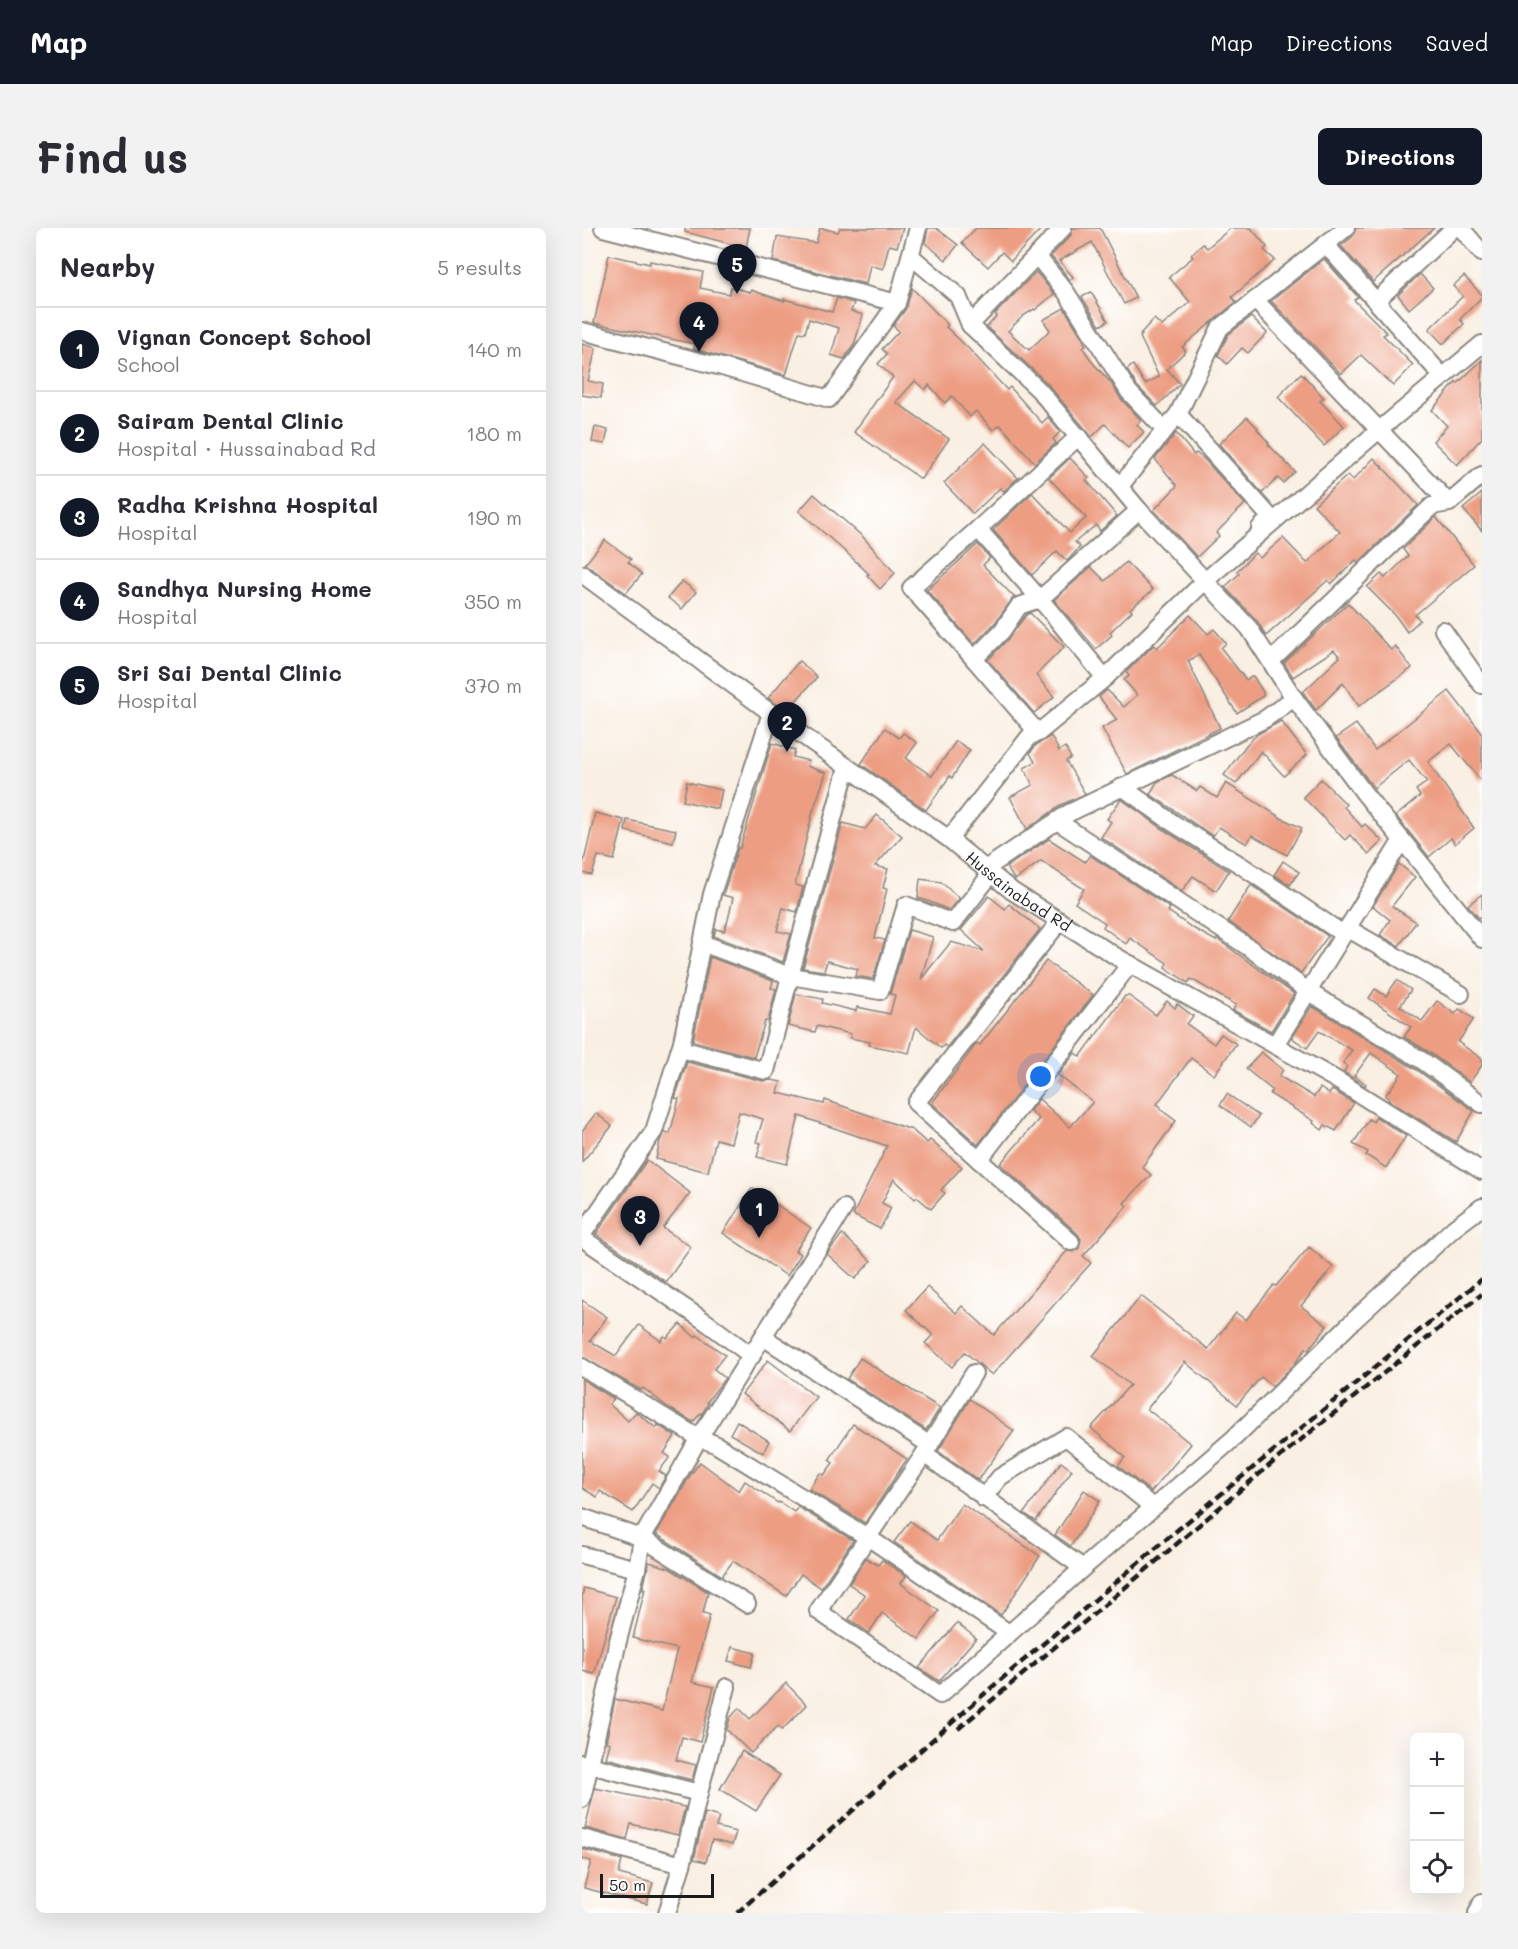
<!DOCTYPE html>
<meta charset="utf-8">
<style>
body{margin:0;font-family:Mali,sans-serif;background:#f2f2f3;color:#2b2b33}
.controls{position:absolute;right:18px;bottom:18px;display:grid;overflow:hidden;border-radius:9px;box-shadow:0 6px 24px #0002}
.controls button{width:54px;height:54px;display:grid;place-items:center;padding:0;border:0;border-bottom:2px solid #e1e1e2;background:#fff;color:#2b2b33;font:30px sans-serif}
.scale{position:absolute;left:18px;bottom:15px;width:114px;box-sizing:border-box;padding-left:6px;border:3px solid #1c1c1c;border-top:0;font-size:16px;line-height:21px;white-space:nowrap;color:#1c1c1c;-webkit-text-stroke:4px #fff;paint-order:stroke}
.you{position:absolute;left:459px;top:849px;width:21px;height:21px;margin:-15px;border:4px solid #fff;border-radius:50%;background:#1a73e8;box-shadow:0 0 0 9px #1a73e833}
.badge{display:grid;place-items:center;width:39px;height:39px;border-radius:50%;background:#111827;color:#fff;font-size:20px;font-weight:700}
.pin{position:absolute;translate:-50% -50px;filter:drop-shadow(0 2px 3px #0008)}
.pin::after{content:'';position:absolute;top:32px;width:21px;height:18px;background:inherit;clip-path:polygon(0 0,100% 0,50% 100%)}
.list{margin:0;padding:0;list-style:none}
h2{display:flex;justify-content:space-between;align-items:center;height:78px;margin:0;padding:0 24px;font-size:26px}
h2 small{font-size:20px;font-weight:400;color:#7c7c81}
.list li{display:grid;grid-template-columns:39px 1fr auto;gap:18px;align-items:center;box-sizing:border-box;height:84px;padding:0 24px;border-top:2px solid #e1e1e2}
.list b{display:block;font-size:22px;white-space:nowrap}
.list p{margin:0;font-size:20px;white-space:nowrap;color:#7c7c81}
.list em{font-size:20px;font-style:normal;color:#7c7c81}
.icon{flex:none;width:33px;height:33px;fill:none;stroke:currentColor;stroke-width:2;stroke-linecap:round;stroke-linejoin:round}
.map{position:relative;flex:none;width:900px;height:1685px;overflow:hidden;border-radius:9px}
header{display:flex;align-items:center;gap:36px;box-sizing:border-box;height:84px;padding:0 30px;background:#111827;color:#fff}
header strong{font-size:28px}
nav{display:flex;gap:33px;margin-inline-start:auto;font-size:21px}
.intro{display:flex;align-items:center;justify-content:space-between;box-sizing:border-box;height:144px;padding:0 36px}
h1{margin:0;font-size:42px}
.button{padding:15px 27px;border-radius:9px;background:#111827;color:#fff;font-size:21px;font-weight:700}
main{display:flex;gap:36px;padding:0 36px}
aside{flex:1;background:#fff;border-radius:9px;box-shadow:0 6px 24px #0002}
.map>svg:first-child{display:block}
.building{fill:#ed9d82}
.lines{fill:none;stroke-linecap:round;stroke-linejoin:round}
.minor-casing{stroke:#8a867f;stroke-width:20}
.minor{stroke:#fff;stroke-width:16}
.rail{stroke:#1c1c1c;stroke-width:4.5;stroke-dasharray:9 4.5;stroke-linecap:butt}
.labels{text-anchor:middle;stroke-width:6;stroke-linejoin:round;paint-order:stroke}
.street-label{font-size:16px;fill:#1c1c1c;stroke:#fff}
</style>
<header>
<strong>Map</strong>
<nav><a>Map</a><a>Directions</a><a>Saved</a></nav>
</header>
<div class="intro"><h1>Find us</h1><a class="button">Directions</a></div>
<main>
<aside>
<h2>Nearby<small>5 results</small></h2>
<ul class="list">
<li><span class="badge">1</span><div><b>Vignan Concept School</b><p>School</p></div><em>140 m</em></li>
<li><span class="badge">2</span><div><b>Sairam Dental Clinic</b><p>Hospital · Hussainabad Rd</p></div><em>180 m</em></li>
<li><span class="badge">3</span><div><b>Radha Krishna Hospital</b><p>Hospital</p></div><em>190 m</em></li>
<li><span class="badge">4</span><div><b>Sandhya Nursing Home</b><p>Hospital</p></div><em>350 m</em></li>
<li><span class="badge">5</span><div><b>Sri Sai Dental Clinic</b><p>Hospital</p></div><em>370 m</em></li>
</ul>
</aside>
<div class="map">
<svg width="900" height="1685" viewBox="0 0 900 1685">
<rect width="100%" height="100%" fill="#fff"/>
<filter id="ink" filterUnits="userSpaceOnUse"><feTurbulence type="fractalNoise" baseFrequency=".0167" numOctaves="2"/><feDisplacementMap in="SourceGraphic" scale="12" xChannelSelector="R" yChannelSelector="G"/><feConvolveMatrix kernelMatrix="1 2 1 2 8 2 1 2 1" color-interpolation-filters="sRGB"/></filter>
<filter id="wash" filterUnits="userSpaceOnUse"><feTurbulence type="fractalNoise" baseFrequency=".008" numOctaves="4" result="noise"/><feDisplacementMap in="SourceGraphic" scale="24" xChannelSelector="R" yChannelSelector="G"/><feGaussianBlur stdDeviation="1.35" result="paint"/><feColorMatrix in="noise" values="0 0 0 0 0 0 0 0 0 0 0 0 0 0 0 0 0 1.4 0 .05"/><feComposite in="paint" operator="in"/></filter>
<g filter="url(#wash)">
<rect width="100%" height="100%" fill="#f9efe2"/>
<g id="blocks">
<g class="building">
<path d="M103,0H168L164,20L103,4Z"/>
<path d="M238,0L256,4L258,0H321L315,19L307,17L301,41L288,37L284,56L191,33L195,9L234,15Z"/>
<path d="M346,0H354L376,17L364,32L343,15Z"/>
<path d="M394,0H460L429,33L420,24L406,39L380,15Z"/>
<path d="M491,0H518L554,70L542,76L510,14L477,33L491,49L488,52L469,28L489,7Z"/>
<path d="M649,0H669L685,19L682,22L693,32L650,69L654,74L600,119L604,123L585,141L598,156L575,178L555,158L545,142L551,137L563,156L577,149L558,109L560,107L558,106L572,91L580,98L608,74L587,49L611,29L609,27L621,16L625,20Z"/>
<path d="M774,0H852L791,54L759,18L771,8Z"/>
<path d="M27,27L68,36V33L121,44L118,60L147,66L149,59L168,64L169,62L202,73V71L250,84L255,70L272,75L269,83L281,87L272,117L262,131L249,127L257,100L227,91L223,105L217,104L204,147L112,121L113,116L12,95Z"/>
<path d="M742,31L776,69L772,72L805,105L801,107L831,137L811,158L779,127L759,146L689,73Z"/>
<path d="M454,44L472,66L453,82L452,81L441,88L426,103L447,122L468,102L461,92L482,80L500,109L504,118L501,120L511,135L529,155L539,171L559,192L555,197L562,204L546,220L523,196L510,209L464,154L405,99L415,88L413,86Z"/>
<path d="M838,46L851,60L827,81L816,67Z"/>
<path d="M882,48L900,67V69L878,91L882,96L861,116L847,101L881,68L871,58Z"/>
<path d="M330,60L366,97L364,99L386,120L425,162L428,159L460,195L466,189L478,204L471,211L474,215L453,235L418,197L411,202L394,183L388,189L370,168L363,175L347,157L343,162L333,153L314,174L367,211L339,251L272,204L311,149L296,136L305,126L300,121L317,103L311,98L324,81Z"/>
<path d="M509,64L526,93L518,98L500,69Z"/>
<path d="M669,89L685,105L666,125L660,120L645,136L636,127L646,107Z"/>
<path d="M0,116L14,120L6,153L21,156L19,170L0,167Z"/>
<path d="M900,132V210L875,237L851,213L865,198L850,182L874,154L875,156Z"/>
<path d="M719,145L742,170L738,173L762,198L742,218L696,169Z"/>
<path d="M665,189L676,200L675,201L687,215L686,216L713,244L701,255L696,250L680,265L637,216Z"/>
<path d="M13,199L26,202L23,216L10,214Z"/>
<path d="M594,205L612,227L614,225L622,231L663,276L634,305L637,308L615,329L572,282L595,258L573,231Z"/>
<path d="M403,215L436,250L422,263L418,260L391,286L362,255Z"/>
<path d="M488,230L507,250L504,252L535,288L518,303L514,297L493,314L498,319L485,333L475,323L450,347L411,302L450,265L488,305L504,290L467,250Z"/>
<path d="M792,230L836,277L776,335L774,332L749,356L746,352L684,408L675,393L643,359L657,346L655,343L673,325L678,330L701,310L725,335L758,304L732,277L766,247L771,252Z"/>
<path d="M900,265V303L881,281Z"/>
<path d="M232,266L281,309L313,345L298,361L285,347L287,346L267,327L217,283Z"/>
<path d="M854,289L892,337L833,387L838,392L825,404L813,387L785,359L799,346L803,350L826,328L821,321Z"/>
<path d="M23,312L49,331L46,334L60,346L44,365L3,336Z"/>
<path d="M396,316L408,330L401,337L432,369L412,396L392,416L345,362Z"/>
<path d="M544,334L571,362L548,381L550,383L528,404L530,407L514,421L472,372L509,339L523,353Z"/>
<path d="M100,353L114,364L100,381L86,370Z"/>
<path d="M766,375L809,422L813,418L830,440L777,478L761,455L734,482L721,464L758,429L752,422L711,449L702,435Z"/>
<path d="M448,385L482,419L454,447L472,469L452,485L406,432L427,410L444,387Z"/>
<path d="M608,387L626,406L632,401L644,415L639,420L664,452L671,448L681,464V468L655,485L617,427L606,433L638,500L545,546L520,500L535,492L517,469L525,462L542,479L555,467L542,452L547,448L544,444L572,417L575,420Z"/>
<path d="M217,433L235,449L205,483L186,470Z"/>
<path d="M867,463L900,505V554L869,516L846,534L892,600L873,616L869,610L847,629L814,588L838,568L834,562L845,554L827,532L792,560L754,510L774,496L793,522Z"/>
<path d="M699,493L725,527L702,548L679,523L654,556L642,547L665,516L676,506Z"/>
<path d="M303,500L317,510L321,505L335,515L324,530L350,548L374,513L388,522L370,550L368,548L344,582L279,536Z"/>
<path d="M469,508L477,523L483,519L489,530L484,533L503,566L481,576L445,601L428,569L451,557L442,540L453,534L448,525L454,517Z"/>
<path d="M190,515L213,522L211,529L227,533L225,538L244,545L231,583L213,657L221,659L215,684L201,680L195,703L209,706L201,734L132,708L134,701L142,703L146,692L151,670L141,667L156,620H158Z"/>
<path d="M590,547L615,563L618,559L635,570L644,555L699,590L720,600L705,627L670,607L665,616L637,599L631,608L568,566L575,554Z"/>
<path d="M739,551L764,576L762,579L780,599L783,596L800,613L787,626L768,607L763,612L721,569Z"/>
<path d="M105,554L140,562L136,581L101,573Z"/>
<path d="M539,571L585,604L647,643L634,663L611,648L600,663L519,609L529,594L525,591Z"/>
<path d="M13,585L42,592L32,632L16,628L10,647L0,645V632L2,633Z"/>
<path d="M295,587L320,608L293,638L306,641L301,660L305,661L293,710L303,712L291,751L273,748L276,741L245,733L242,743L221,740L261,595L283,601Z"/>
<path d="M45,592L94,602L91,614L43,603Z"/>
<path d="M467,611L503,634L508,627L588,680L586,683L609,699L634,713L635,711L712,766L689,803L651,782L654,777L609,751L606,755L583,739L585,735L548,710L544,716L521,699L523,695L493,675L502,661L459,633L433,652L424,639Z"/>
<path d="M701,633L717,644L708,657L692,647Z"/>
<path d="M817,636L833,649L810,678L834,694L817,718L798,707L808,692L791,678Z"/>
<path d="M338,651L359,654L377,670L367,682L346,673L336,670Z"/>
<path d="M669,657L746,708L719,745L646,693Z"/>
<path d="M900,666V688L897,690L886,677Z"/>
<path d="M407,668L423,681L427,676L458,701L365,819L362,817L359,820L334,799L327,825L287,817L288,814L268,810L269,806L235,798L233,804L206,798L214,766L241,771L240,775L274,783L275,779L308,786L313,767L308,766L327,702L351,709L339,751L369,714L402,723L379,702Z"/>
<path d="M128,729L191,753L189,760L194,761L186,793H183L172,829L111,813Z"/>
<path d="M464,733L511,767L396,917L350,875L395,815L398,817Z"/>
<path d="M815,752L829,762L818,778L840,793L855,773L873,786L877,781L892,791L876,814L900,831V837L888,854L847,824L822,809L829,799L787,770L793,761L804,768Z"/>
<path d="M543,768H547L574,787L585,773L593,780L595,776L611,788L605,796L632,816L639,806L654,816L632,847L609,830L575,876L579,879L578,881L594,893L560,939L569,947L542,975L545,978L501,1028L509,1035L410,1147L383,1124L370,1139L343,1115L351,1107L324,1082L345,1059L374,1085L380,1078L412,1107L485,1023L492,1024L497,1020L499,1011L496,1006L418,936L457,891L448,883L457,871L488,899L511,874L476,847L493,825L498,829Z"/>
<path d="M730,778L835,842L892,883L874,914L806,872L807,870L803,868L819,846L789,825L772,848L784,856L783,858L762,844L765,838L761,835L770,822L737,803L725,820L710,810Z"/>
<path d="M679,824L701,842L697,848L732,869L738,860L747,866L750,862L772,875L754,903L743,897L740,902L731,895L732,893L688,866L690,862L664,841Z"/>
<path d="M105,834L181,853L190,852L199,854L196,865L242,876L243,872L330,902L345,915L348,912L380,939L359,962L363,965L349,981L335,969L333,971L312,951L300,975L309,980L298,1001L271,987L305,918L217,888L205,936L175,929L179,915L174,914L181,891L157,884L149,915L134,911L126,944L74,931L78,913L82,905L88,906L97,871L93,870Z"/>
<path d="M645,866L677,888L669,899L638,877Z"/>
<path d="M14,885L30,898L0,934V903Z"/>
<path d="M794,889L824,908L804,940L784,927L786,924L771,916L787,891L791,894Z"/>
<path d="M65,932L108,965L81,1000L109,1019L84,1054L14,1006Z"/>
<path d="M170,960L229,1000L213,1023L219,1026L205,1048L141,1005Z"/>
<path d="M260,1006L289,1033L273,1051L245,1026Z"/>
<path d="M727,1019L751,1039L719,1078L745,1098L726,1122L724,1120L712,1137L690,1158L679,1149L655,1177L603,1134L565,1181L609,1216L569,1264L536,1238L543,1229L509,1200L548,1157L511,1128L559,1068L626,1121L654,1085L664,1092L692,1057L694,1058Z"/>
<path d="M0,1072L25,1089L8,1113L34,1128L57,1097L79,1113L82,1108L85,1110L98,1096L113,1109L115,1107L143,1127L132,1141L143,1150L125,1174L126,1175L120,1186L119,1185L111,1194L87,1180L61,1160L59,1162L0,1129Z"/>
<path d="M278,1130L358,1180L344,1202L265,1151Z"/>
<path d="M186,1132L234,1169L208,1203L160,1166Z"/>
<path d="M0,1151L32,1171L27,1176L46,1193L54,1184L74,1200L76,1197L93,1208L82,1225L88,1229L77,1243L84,1248L77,1260L70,1255L51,1284L18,1263L15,1269L0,1260Z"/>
<path d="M388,1171L432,1203L396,1252L356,1223Z"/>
<path d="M155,1193L187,1213L181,1225L148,1206Z"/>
<path d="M271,1196L325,1231L283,1295L227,1261L238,1245L242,1247L251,1235L247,1232Z"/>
<path d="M118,1234L157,1263L163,1253L196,1275L197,1274L212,1284L216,1279L271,1312L239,1360L219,1346L204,1368L151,1333L140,1348L74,1306L109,1246Z"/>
<path d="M479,1234L490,1242L454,1293L442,1285Z"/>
<path d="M502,1262L518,1273L489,1318L473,1307Z"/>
<path d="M380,1276L458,1328L419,1387L312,1314L328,1293L355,1312Z"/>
<path d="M284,1330L296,1337L300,1332L324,1348L319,1355L321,1357L357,1383L337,1411L300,1385L287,1405L267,1391L283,1367L267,1356Z"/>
<path d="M67,1334L87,1340L126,1364L121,1385L128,1387L110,1454L132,1459L118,1514L100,1509L94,1532L114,1537L110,1552L24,1530L28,1515L24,1514L33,1471L80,1483L95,1421L51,1410L63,1361H61Z"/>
<path d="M2,1360L34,1369L12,1446L0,1443V1368Z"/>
<path d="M375,1395L394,1410L357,1453L337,1440Z"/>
<path d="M150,1419L173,1425L169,1439L146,1433Z"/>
<path d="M204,1455L225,1477L200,1502L196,1498L169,1525L145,1502L148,1490L157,1480L168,1491Z"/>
<path d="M160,1523L198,1547L174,1583L138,1561Z"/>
<path d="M13,1560L103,1579L96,1607L49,1596L45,1611L3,1600Z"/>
<path d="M123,1585L137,1589L134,1599L154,1604L150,1617L130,1612L124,1634L112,1631Z"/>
<path d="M0,1621L40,1632L37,1646L71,1655L65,1676L2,1660L9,1633L0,1631Z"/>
</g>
</g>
</g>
<g filter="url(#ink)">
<use href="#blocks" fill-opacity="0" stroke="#8a867f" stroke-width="1.5"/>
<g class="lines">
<g class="minor-casing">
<g id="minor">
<path d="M21,0L315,75"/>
<path d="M481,0L388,97L457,162L557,282L667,400L712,470L782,565L900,711"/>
<path d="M879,0L900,25"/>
<path d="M744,17L861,149"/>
<path d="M329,28L376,68L388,97"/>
<path d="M455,28L484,64L547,164L583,202L596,186L638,100L764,0"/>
<path d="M673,72L867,275"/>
<path d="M794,73L872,0"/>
<path d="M0,103L140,139L247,171L315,75L336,0"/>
<path d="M596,186L689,290L678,300"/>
<path d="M497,208L396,301L458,371L523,450"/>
<path d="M538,258L583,202"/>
<path id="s1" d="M0,346L189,485L367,611L430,663L535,729L753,851L900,943"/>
<path d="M861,402L900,457"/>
<path d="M392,431L329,360L396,301"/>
<path d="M689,433L850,278L867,275L900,247"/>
<path d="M456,505L392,431L420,403L437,378L458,371L557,282"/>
<path d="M265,539L208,748L298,763L324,677L371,695L409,646"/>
<path d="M540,559L591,595L660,638L761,706"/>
<path d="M475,593L669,721L727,764L841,833L900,876"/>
<path d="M367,611L448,508L456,505L523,450L624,352L796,203L900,116"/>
<path d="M403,641L487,585L683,491L712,470"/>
<path d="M478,693L334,875L397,932L548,736"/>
<path d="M765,700L879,766"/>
<path d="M693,817L820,612"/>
<path d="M98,821L184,843L208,748L120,715"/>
<path d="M397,932L489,1014"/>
<path d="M0,1007L72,903L100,814L130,666L189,485"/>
<path d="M0,1010L124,1094L170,1128"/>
<path d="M181,1109L348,1217"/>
<path d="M0,1139L117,1210L133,1216L287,1310L427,1405"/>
<path d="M342,1226L392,1145"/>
<path d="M401,1270L418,1249L484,1209L571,1279"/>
<path d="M0,1289L60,1310L117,1210L262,980"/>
<path d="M0,1327L55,1341"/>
<path d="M501,1340L342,1226L236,1383L358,1467L501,1340L652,1210L768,1096L872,1000L900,979"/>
<path d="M0,1535L117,1565L100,1637L85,1685"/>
<path d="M117,1565L145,1459"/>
<path d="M0,1571L36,1413L55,1341L60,1310L165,1376"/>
<path d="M0,1610L100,1637"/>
<path d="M895,1685L900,1674"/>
</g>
</g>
<use href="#minor" class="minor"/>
<g class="rail">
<path d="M376,1501L695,1231L900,1066"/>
<path d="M155,1685L409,1460L587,1309L900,1051"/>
</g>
</g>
</g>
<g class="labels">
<g class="street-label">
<text dy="6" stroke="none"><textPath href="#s1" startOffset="540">Hussainabad Rd</textPath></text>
</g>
</g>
</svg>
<div class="controls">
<button>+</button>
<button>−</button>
<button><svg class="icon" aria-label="locate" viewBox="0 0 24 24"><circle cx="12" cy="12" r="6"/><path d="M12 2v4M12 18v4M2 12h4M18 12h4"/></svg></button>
</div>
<div class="scale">50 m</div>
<div class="you"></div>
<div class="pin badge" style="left:177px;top:1010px">1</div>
<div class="pin badge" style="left:205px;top:524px">2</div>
<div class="pin badge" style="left:58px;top:1018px">3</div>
<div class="pin badge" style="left:117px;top:124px">4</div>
<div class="pin badge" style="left:155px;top:66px">5</div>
</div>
</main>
